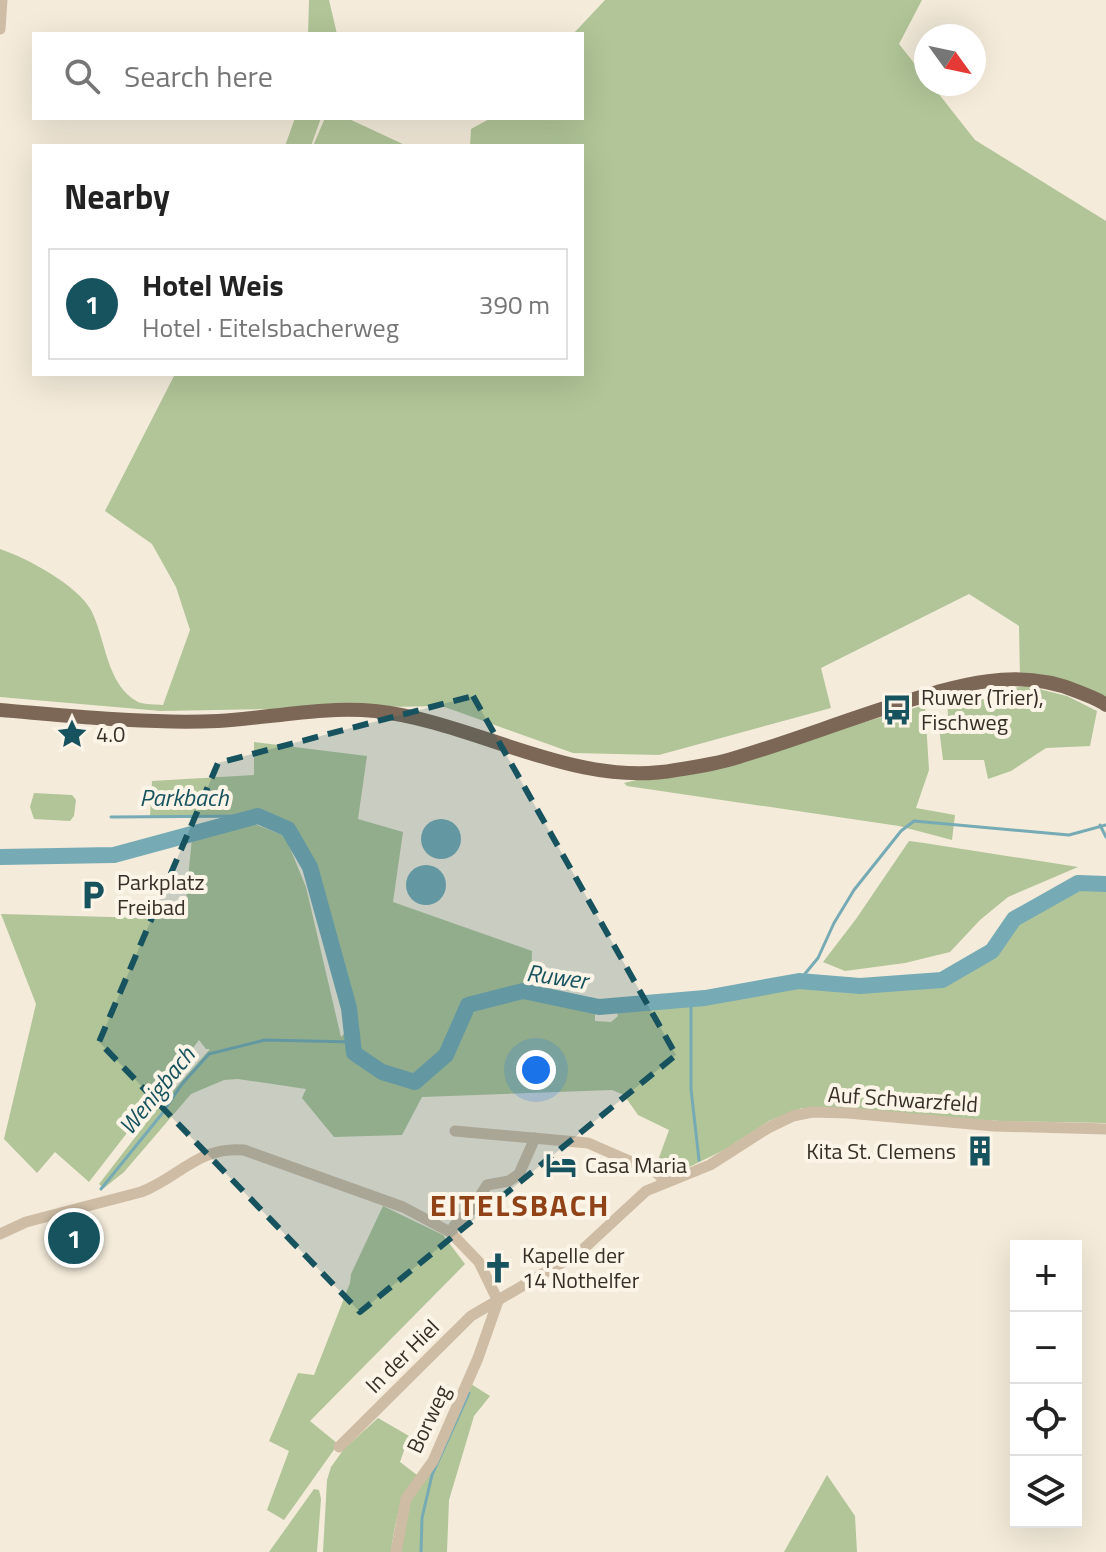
<!DOCTYPE html>
<meta charset="utf-8">
<style>
body{margin:0;font-family:"Titillium Web",sans-serif;background:#f2f2f2;color:#222}
.controls{position:absolute;right:24px;bottom:24px;display:grid;overflow:hidden;border-radius:0px;box-shadow:0 8px 32px #0002}
.controls button{width:72px;height:72px;display:grid;place-items:center;padding:0;border:0;border-bottom:2px solid #e0e0e0;background:#fff;color:#222;font:40px sans-serif}
.compass{position:absolute;left:914px;top:24px;width:72px;height:72px;border-radius:50%;background:#fff;box-shadow:0 8px 32px #0002;rotate:123deg}
.you{position:absolute;left:536px;top:1070px;width:28px;height:28px;margin:-20px;border:6px solid #fff;border-radius:50%;background:#1a73e8;box-shadow:0 0 0 12px #1a73e833}
.badge{display:grid;place-items:center;width:52px;height:52px;border-radius:50%;background:#17525f;color:#fff;font-size:26px;font-weight:700}
.pin{position:absolute;translate:-50% -50%;border:4px solid #fff;box-shadow:0 2px 8px #0006}
.list{margin:0;padding:0;list-style:none}
h2{display:flex;justify-content:space-between;align-items:center;height:104px;margin:0;padding:0 32px;font-size:34px}
h2 small{font-size:26px;font-weight:400;color:#767676}
.list li{display:grid;grid-template-columns:52px 1fr auto;gap:24px;align-items:center;box-sizing:border-box;height:112px;margin:0 16px 16px;padding:0 16px;border:2px solid #e0e0e0;border-radius:0px}
.list b{display:block;font-size:30px;white-space:nowrap}
.list p{margin:0;font-size:26px;white-space:nowrap;color:#767676}
.list em{font-size:26px;font-style:normal;color:#767676}
.icon{flex:none;width:44px;height:44px;fill:none;stroke:currentColor;stroke-width:2;stroke-linecap:round;stroke-linejoin:round}
.map{position:relative;flex:none;width:1106px;height:1552px;overflow:hidden}
.search{position:absolute;background:#fff;box-shadow:0 8px 32px #0002;left:32px;top:32px;width:552px;height:88px;display:flex;align-items:center;gap:20px;box-sizing:border-box;padding:0 28px;border-radius:0px;color:#767676;font-size:30px}
.panel{position:absolute;background:#fff;box-shadow:0 8px 32px #0002;left:32px;top:144px;width:552px;height:232px;border-radius:0px}
.map>svg:first-child{display:block}
.green{fill:#b1c598}
.water{fill:#76abb5}
.lines{fill:none;stroke-linecap:round;stroke-linejoin:round}
.stream{stroke:#76abb5;stroke-width:3}
.river{stroke:#76abb5;stroke-width:16}
.minor{stroke:#cebca4;stroke-width:11}
.major{stroke:#7c6756;stroke-width:14}
.marked{fill:#17525f;fill-opacity:0.2;stroke:#17525f;stroke-width:6;stroke-dasharray:16 10;stroke-linejoin:round}
.labels{text-anchor:middle;stroke-width:8;stroke-linejoin:round;paint-order:stroke}
.poi-label{font-size:22px;fill:#392e27;stroke:#fbf4e7;text-anchor:start}
.street-label{font-size:22px;fill:#392e27;stroke:#fbf4e7}
.water-label{font-size:24px;font-style:italic;fill:#17525f;stroke:#fbf4e7}
.district-label{font-size:30px;font-weight:bold;letter-spacing:2px;fill:#914217;stroke:#fbf4e7}
</style>
<div class="map">
<svg width="1106" height="1552" viewBox="0 0 1106 1552">
<rect width="100%" height="100%" fill="#f4ebda"/>
<g class="green">
<path d="M309,0H329L337,34H308Z"/>
<path d="M605,0H922L899,44L926,78V84H931L975,140L1106,221V703L1020,678L1019,626L969,594L821,668L831,708L659,755L573,753L442,706L161,711L0,697V549C27,558 77,585 91,610C106,639 106,685 138,702C145,705 155,704 163,705L190,630L176,587L152,544L105,511L175,374H582V146H470L471,129L491,118H582V34H573Z"/>
<path d="M295,118H321L311,146H285Z"/>
<path d="M325,118H347L407,146H313Z"/>
<path d="M1027,686L1067,696L1097,711L1090,746L1046,748L1011,771L988,779L984,760H943L938,720L948,715L947,697Z"/>
<path d="M925,705L929,770L916,808L955,815L952,840L899,826L627,786L624,783L793,742Z"/>
<path d="M254,742L367,756L358,819L403,832L393,902L532,951L531,993L595,1007V1021L611,1022L618,1016L615,1006L691,999L799,981L860,986L942,980L992,951L1014,919L1078,883L1106,884V1123L1000,1121L802,1108L769,1121L724,1150L681,1171L656,1166L669,1130L638,1115L624,1095L612,1090L422,1097L402,1135L334,1137L302,1098L306,1089L238,1079L224,1080L191,1094L124,1172L104,1188L99,1184L157,1109L210,1049H206L199,1040L89,1182L55,1152L37,1173L4,1139L36,1004L1,914L184,919L192,838L252,823L285,836L306,887L341,1037L351,1026L349,1008L310,867L288,829L258,816H150L152,781L254,775Z"/>
<path d="M34,793L72,795L76,800L74,816L70,821L34,819L30,807Z"/>
<path d="M909,841L924,843L1078,867L1008,897L980,920L950,952L905,963L845,971L823,962L856,919Z"/>
<path d="M383,1206L443,1235L465,1264L310,1421L338,1444L284,1520L267,1510L289,1451L269,1441L298,1373L314,1375L350,1283L351,1274Z"/>
<path d="M471,1384L490,1396L474,1416L449,1500L447,1552H399L408,1505L435,1465Z"/>
<path d="M378,1418L409,1436L400,1462L417,1475C399,1500 395,1522 391,1552H323L327,1480L331,1467L344,1449Z"/>
<path d="M827,1475L855,1516L857,1552H784Z"/>
<path d="M314,1489L319,1490L321,1499L317,1552H269Z"/>
</g>
<g class="water">
<circle cx="441" cy="839" r="20"/>
<circle cx="426" cy="885" r="20"/>
</g>
<g class="lines">
<g class="stream">
<path d="M111,817L258,816"/>
<path d="M1100,825L1106,837"/>
<path d="M799,981L818,958L834,923L854,890L901,831L914,821L1069,835L1106,825"/>
<path d="M691,999V1089L699,1160"/>
<path d="M101,1189L161,1115L182,1084L209,1054L265,1040L353,1042"/>
<path d="M421,1552L422,1518L432,1475L469,1393"/>
</g>
<path class="river" d="M0,857L114,855L258,816L288,829L310,867L349,1008L354,1053L382,1072L415,1082L446,1055L468,1005L523,991L599,1007L705,998L799,981L860,986L942,980L992,951L1014,919L1078,883L1106,884"/>
<g class="minor">
<path d="M0,29L2,0"/>
<path d="M455,1131L588,1143L657,1173L666,1182"/>
<path d="M450,1232L457,1222L471,1210L487,1185L509,1181L519,1174L535,1138"/>
<path d="M0,1234L26,1222L141,1192C180,1177 198,1146 244,1150L403,1207L450,1232L479,1262L498,1301"/>
<path d="M339,1447L471,1316L580,1252L646,1191L710,1165L768,1128L793,1116L812,1112L848,1113L994,1126L1106,1129"/>
<path d="M396,1552L406,1499L433,1461L478,1358L498,1301"/>
</g>
<path class="major" d="M0,710C72,716 145,724 218,721C270,718 322,706 375,711C474,721 574,789 676,770C696,767 716,764 735,758C786,743 835,724 885,708C949,688 1014,664 1079,692C1088,696 1098,699 1106,705"/>
</g>
<path class="marked" d="M473,696L676,1055L360,1312L99,1042L218,763Z"/>
<defs>
<g id="bus-bare" transform="scale(2.4)"><path d="M-5-6H5V4H4V6H2V4H-2V6H-4V4H-5ZM-3.5-4V0h7V-4ZM-3.5 1.2v1.5H-2V1.2ZM2 1.2v1.5H3.5V1.2Z" fill="#17525f" stroke="#fbf4e7" stroke-width="2.5" paint-order="stroke"/></g>
<g id="sight-bare" transform="scale(2.4)"><path d="M0-6L1.8-2.2L6-1.7L2.9 1.2L3.7 5.4L0 3.3L-3.7 5.4L-2.9 1.2L-6-1.7L-1.8-2.2Z" fill="#17525f" stroke="#fbf4e7" stroke-width="2.5" paint-order="stroke"/></g>
<g id="parking-bare" transform="scale(2.4)"><path d="M-3.5-5.5H1a3.5 3.5 0 0 1 0 7H-1V5.5H-3.5ZM-1-3.4V-.6H.8a1.4 1.4 0 0 0 0-2.8Z" fill="#17525f" stroke="#fbf4e7" stroke-width="2.5" paint-order="stroke"/></g>
<g id="building-bare" transform="scale(2.4)"><path d="M-4-6H4V6H1V3H-1V6H-4ZM-2.5-4.3h1.7v1.8h-1.7ZM.8-4.3h1.7v1.8H.8ZM-2.5-1h1.7V.8h-1.7ZM.8-1h1.7V.8H.8Z" fill="#17525f" stroke="#fbf4e7" stroke-width="2.5" paint-order="stroke"/></g>
<g id="hotel-bare" transform="scale(2.4)"><path d="M-6-4.5h1.5V1H6V5H4.5V3h-9V5H-6ZM-4 0a1.8 1.8 0 1 1 3.6 0ZM.5 0V-2.5h3Q6-2.5 6 0Z" fill="#17525f" stroke="#fbf4e7" stroke-width="2.5" paint-order="stroke"/></g>
<g id="church-bare" transform="scale(2.4)"><path d="M-1.2-6h2.4v3.5h3.3v2.4h-3.3V6h-2.4V-.1h-3.3v-2.4h3.3Z" fill="#17525f" stroke="#fbf4e7" stroke-width="2.5" paint-order="stroke"/></g>
</defs>
<g fill-rule="evenodd">
<use href="#bus-bare" x="897" y="710"/>
<use href="#sight-bare" x="72" y="734"/>
<use href="#parking-bare" x="93" y="895"/>
<use href="#building-bare" x="980" y="1151"/>
<use href="#hotel-bare" x="561" y="1165"/>
<use href="#church-bare" x="498" y="1268"/>
</g>
<g class="labels">
<g class="poi-label">
<text x="921" y="705">Ruwer (Trier),<tspan x="921" dy="25">Fischweg</tspan></text>
<text x="96" y="742">4.0</text>
<text x="117" y="890">Parkplatz<tspan x="117" dy="25">Freibad</tspan></text>
<text x="956" y="1159" text-anchor="end">Kita St. Clemens</text>
<text x="585" y="1173">Casa Maria</text>
<text x="522" y="1263">Kapelle der<tspan x="522" dy="25">14 Nothelfer</tspan></text>
</g>
<g class="street-label">
<text transform="translate(903 1099) rotate(4)" y="8">Auf Schwarzfeld</text>
<text transform="translate(402 1356) rotate(-45)" y="8">In der Hiel</text>
<text transform="translate(428 1419) rotate(-65)" y="8">Borweg</text>
</g>
<g class="water-label">
<text x="184" y="806">Parkbach</text>
<text transform="translate(557 977) rotate(8)" y="8">Ruwer</text>
<text transform="translate(157 1091) rotate(-51)" y="8">Wenigbach</text>
</g>
<g class="district-label">
<text x="520" y="1216">EITELSBACH</text>
</g>
</g>
</svg>
<div class="controls">
<button>+</button>
<button>−</button>
<button><svg class="icon" aria-label="locate" viewBox="0 0 24 24"><circle cx="12" cy="12" r="6"/><path d="M12 2v4M12 18v4M2 12h4M18 12h4"/></svg></button>
<button><svg class="icon" aria-label="layers" viewBox="0 0 24 24"><path d="M12 4l9 5-9 5-9-5zM3 14l9 5 9-5"/></svg></button>
</div>
<svg class="compass" viewBox="-18 -18 36 36"><path d="M0-13l5 13h-10z" fill="#e53935"/><path d="M0 13l5-13h-10z" fill="#767676"/></svg>
<div class="you"></div>
<div class="pin badge" style="left:74px;top:1238px">1</div>
<div class="search"><svg class="icon" aria-label="search" viewBox="0 0 24 24"><circle cx="10" cy="10" r="6"/><path d="M15 15l6 6"/></svg>Search here</div>
<section class="panel">
<h2>Nearby<small></small></h2>
<ul class="list">
<li><span class="badge">1</span><div><b>Hotel Weis</b><p>Hotel · Eitelsbacherweg</p></div><em>390 m</em></li>
</ul>
</section>
</div>
